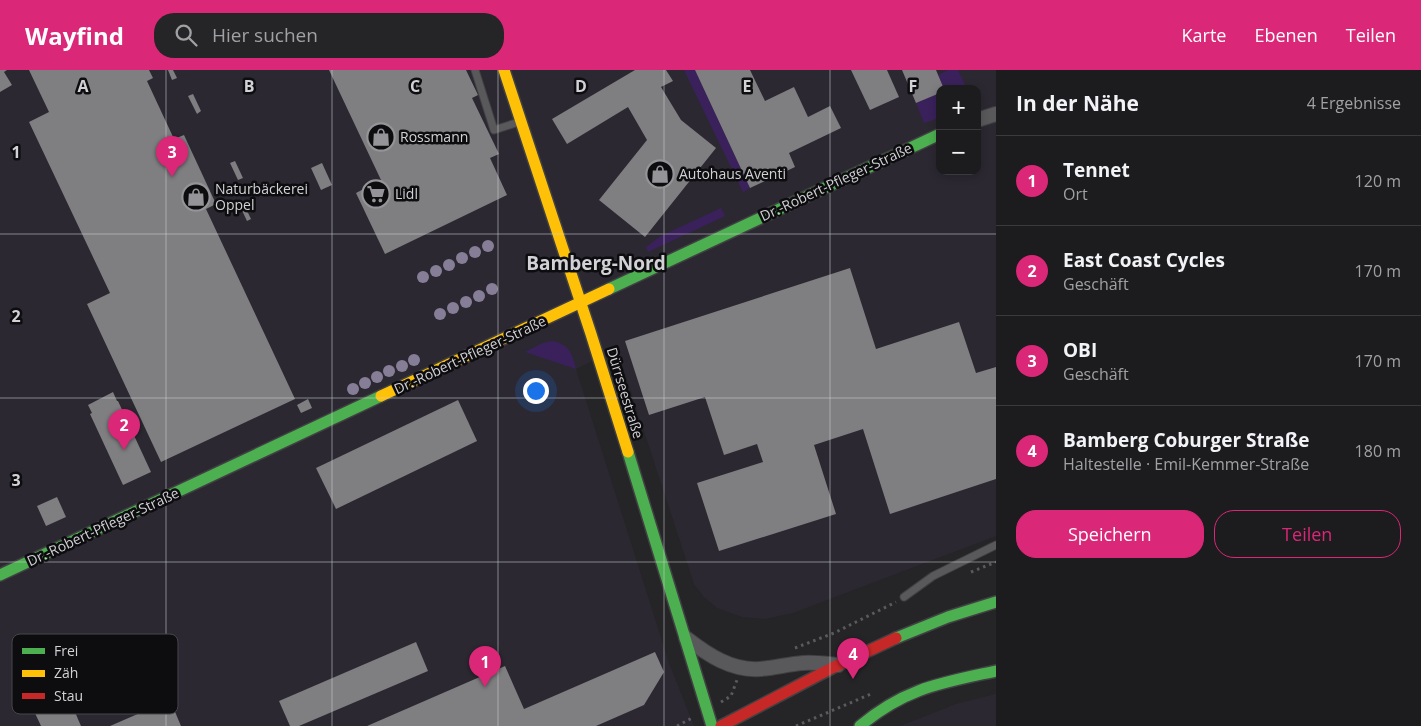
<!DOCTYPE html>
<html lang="de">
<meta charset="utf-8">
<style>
body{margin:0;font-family:"Open Sans",sans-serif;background:#252426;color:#f1f3f6}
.controls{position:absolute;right:15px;top:15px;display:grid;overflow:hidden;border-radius:10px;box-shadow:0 2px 8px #0003}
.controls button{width:45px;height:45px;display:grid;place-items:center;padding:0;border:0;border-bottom:1px solid #3a393b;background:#1c1b1d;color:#f1f3f6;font:25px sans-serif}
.you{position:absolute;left:535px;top:320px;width:18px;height:18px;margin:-12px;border:4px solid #fff;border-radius:50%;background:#1a73e8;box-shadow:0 0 0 8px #1a73e833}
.badge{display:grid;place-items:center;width:32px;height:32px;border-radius:50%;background:#db2777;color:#fff;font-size:16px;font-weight:700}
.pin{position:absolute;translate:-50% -41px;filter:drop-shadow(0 1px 2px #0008)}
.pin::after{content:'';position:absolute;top:26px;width:18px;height:15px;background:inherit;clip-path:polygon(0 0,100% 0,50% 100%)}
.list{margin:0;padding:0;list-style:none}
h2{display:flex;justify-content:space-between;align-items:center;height:65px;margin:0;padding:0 20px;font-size:21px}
h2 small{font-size:16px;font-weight:400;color:#a0a1a4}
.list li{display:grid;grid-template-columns:32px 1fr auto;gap:15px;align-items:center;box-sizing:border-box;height:90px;padding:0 20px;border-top:1px solid #3a393b}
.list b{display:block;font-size:19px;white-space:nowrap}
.list p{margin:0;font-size:16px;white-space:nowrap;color:#a0a1a4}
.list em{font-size:16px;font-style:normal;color:#a0a1a4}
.actions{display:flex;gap:10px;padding:15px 20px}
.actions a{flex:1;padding:11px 0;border:1px solid #db2777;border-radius:20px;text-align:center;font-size:18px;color:#db2777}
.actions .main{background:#db2777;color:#fff}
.icon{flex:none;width:28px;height:28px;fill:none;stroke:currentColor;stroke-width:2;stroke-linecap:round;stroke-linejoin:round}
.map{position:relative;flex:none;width:996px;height:656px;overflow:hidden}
header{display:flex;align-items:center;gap:30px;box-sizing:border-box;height:70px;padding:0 25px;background:#db2777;color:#fff}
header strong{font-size:24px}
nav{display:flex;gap:28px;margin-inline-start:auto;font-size:18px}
.search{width:350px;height:45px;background:#252426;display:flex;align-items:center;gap:12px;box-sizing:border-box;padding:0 18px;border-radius:20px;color:#a0a1a4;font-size:19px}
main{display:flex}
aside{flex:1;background:#1c1b1d}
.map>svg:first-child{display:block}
.built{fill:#2b2832;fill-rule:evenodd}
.green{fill:#3a215b}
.building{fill:#7f7e81}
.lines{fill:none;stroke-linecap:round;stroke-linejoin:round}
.lane-casing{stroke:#414143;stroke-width:9}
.street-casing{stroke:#414143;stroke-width:16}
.fast-casing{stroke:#414143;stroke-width:14}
.slow-casing{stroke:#414143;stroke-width:14}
.jam-casing{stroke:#414143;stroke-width:14}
.path{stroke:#5b5a5c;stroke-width:3;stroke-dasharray:2.5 4;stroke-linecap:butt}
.lane{stroke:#59585b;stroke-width:7}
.street{stroke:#59585b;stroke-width:14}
.fast{stroke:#4caf50;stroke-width:11}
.slow{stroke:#ffc107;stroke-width:11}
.jam{stroke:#c62828;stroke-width:11}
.tree{fill:#867e97}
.grid{fill:none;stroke:#d2d1d5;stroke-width:1;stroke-opacity:0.55}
.labels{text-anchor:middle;stroke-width:5;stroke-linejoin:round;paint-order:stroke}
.poi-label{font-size:14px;fill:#d2d1d5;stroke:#0d0c0f;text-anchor:start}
.street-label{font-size:14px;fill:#d2d1d5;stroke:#0d0c0f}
.district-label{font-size:19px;font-weight:bold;fill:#d2d1d5;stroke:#0d0c0f}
.key{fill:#0d0c0f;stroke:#48474a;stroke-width:1}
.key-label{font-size:14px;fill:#d2d1d5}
.grid-label{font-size:16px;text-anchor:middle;font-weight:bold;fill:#d2d1d5;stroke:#0d0c0f;stroke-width:5;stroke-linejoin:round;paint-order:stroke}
</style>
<header>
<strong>Wayfind</strong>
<div class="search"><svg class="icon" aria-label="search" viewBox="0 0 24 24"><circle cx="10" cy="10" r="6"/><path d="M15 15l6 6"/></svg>Hier suchen</div>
<nav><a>Karte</a><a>Ebenen</a><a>Teilen</a></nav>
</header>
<main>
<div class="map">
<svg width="996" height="656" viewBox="0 0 996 656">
<rect width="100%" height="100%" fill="#252427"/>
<g class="built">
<path d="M0,0H996V466L793,543L765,549L742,547L717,538L704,527L694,514L617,279L576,299L669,593L694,656H0ZM940,19H977V101H940Z"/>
<path d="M996,624V656H900L956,634Z"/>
</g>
<g class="green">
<path d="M684,0H695L750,118L743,122Z"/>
<path d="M948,0H958L967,19H944L938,5Z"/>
<path d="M940,23V48L924,53L916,33Z"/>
<path d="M721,138L725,146L648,182L646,177L661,166Z"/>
<path d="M553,271C570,275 572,284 576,299L525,282L543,273Z"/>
</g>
<g class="building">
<path d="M0,0H7L4,2L12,15L0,22Z"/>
<path d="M29,0H149L153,8L147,11L174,69L184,65L216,134L206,139L295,329L161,392L87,234L110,223L29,52L49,42Z"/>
<path d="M168,0H173L177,8L172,10Z"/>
<path d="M329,0H466L478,25L472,28L499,84L490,88L507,125L385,184L356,123L381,110Z"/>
<path d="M635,0H666L673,11L661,17L681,50L716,78L645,167L599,130L647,70L628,37L567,74L552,49Z"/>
<path d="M695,0H750L765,31L794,17L808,47L830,36L841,58L789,83L795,97L750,118Z"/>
<path d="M851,0H887L899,27L870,40Z"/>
<path d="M902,0H936L944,19H940V23L916,33Z"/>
<path d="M193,24L201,41L197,44L188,26Z"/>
<path d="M235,91L243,108L238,110L230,93Z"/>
<path d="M322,93L332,115L321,120L311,98Z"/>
<path d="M243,132L251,149L247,151L239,134Z"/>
<path d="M850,198L876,279L959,252L976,303L996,297V409L890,444L863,359L814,375L836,444L719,481L697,413L763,392L757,374L724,385L705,327L649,345L625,271Z"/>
<path d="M113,322L117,331H118L151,402L123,415L90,344L92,343L88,335Z"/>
<path d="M308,329L312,338L301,343L297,335Z"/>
<path d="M458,330L477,371L336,439L316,398Z"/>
<path d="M57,427L66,447L46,456L37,436Z"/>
<path d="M416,572L428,601L299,656H290L279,631Z"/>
<path d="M655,582L664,602L644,635L596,656H367L505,596L524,639Z"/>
<path d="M68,626L81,656H41L34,641Z"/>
<path d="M170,630L181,656H110Z"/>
</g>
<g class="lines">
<g class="lane-casing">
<g id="lane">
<path d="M475,0L494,60L519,52"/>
<path d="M904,527L933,506L996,475"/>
</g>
</g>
<g class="street-casing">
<g id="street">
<path d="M977,50L996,44"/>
<path d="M686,568C708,585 732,601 760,599C774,598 789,594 803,593C814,592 827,594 838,595"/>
</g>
</g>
<g class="fast-casing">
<g id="fast">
<path d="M609,219L940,64"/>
<path d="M628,382L712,656"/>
<path d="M0,505L381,326"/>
<path d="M896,568L948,547L996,532"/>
<path d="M860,656C905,618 941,613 996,601"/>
</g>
</g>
<g class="slow-casing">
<g id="slow">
<path d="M504,0L591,264L628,382"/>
<path d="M381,326L609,219"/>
</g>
</g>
<g class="jam-casing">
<path id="jam" d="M721,656L832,598L896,568"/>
</g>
<g class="path">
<path d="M971,502L996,492"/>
<path d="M795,578L834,563L896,532"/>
<path d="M721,632L731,626L737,610"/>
<path d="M677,656L694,647"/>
<path d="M796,656L871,624"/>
</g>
<use href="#lane" class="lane"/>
<use href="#street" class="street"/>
<use href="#fast" class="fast"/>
<use href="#slow" class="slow"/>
<use href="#jam" class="jam"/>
</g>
<g class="tree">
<circle cx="488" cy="176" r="6"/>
<circle cx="475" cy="182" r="6"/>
<circle cx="462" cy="188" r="6"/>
<circle cx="449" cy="195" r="6"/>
<circle cx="436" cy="201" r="6"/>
<circle cx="423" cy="207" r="6"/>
<circle cx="492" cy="219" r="6"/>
<circle cx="479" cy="226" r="6"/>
<circle cx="466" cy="232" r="6"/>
<circle cx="453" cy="238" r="6"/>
<circle cx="440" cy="244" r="6"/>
<circle cx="414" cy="290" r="6"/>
<circle cx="402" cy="296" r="6"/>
<circle cx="389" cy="301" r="6"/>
<circle cx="377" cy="307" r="6"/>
<circle cx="365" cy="313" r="6"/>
<circle cx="353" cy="319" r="6"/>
</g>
<path class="grid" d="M166,0V656M332,0V656M498,0V656M664,0V656M830,0V656M0,164H996M0,328H996M0,492H996"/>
<defs>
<g id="shop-ring" transform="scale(1.4375)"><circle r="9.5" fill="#0d0c0f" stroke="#959498" stroke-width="1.5"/><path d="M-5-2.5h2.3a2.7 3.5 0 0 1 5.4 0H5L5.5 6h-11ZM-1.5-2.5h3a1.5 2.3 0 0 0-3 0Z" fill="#959498"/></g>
<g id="supermarket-ring" transform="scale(1.4375)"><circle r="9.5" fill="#0d0c0f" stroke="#959498" stroke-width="1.5"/><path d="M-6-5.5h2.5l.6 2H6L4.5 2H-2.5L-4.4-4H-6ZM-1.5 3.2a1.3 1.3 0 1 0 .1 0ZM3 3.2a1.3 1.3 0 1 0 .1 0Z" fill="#959498"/></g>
</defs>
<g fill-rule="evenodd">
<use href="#shop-ring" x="381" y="67"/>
<use href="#shop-ring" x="660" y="104"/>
<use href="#supermarket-ring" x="376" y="124"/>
<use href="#shop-ring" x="196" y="127"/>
</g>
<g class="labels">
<g class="poi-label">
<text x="400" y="72">Rossmann</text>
<text x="679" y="109">Autohaus Aventi</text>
<text x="215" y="124">Naturbäckerei<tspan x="215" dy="16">Oppel</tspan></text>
<text x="395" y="129">Lidl</text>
</g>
<g class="street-label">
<text transform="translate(836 112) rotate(-25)" y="5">Dr.-Robert-Pfleger-Straße</text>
<text transform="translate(470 285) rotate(-25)" y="5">Dr.-Robert-Pfleger-Straße</text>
<text transform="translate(625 323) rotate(73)" y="5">Dürrseestraße</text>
<text transform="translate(103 457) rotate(-25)" y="5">Dr.-Robert-Pfleger-Straße</text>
</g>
<g class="district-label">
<text x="596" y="200">Bamberg-Nord</text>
</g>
</g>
<rect x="12" y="564" width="166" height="80" rx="8" class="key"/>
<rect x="22" y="578" width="23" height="6" fill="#4caf50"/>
<rect x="22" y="600" width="23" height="7" fill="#ffc107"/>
<rect x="22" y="623" width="23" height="6" fill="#c62828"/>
<g class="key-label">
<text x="54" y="586">Frei</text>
<text x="54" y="608">Zäh</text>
<text x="54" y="631">Stau</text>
</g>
<g class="grid-label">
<text x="83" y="22">A</text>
<text x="249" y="22">B</text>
<text x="415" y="22">C</text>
<text x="581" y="22">D</text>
<text x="747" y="22">E</text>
<text x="913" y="22">F</text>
<text x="16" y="88">1</text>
<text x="16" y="252">2</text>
<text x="16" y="416">3</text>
</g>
</svg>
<div class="controls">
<button>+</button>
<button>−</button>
</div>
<div class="you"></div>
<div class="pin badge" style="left:485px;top:617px">1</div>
<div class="pin badge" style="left:124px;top:380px">2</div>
<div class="pin badge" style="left:172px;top:107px">3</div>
<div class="pin badge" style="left:853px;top:609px">4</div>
</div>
<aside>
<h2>In der Nähe<small>4 Ergebnisse</small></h2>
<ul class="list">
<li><span class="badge">1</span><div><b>Tennet</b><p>Ort</p></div><em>120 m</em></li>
<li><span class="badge">2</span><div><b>East Coast Cycles</b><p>Geschäft</p></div><em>170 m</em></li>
<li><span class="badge">3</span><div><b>OBI</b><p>Geschäft</p></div><em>170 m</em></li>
<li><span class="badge">4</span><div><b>Bamberg Coburger Straße</b><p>Haltestelle · Emil-Kemmer-Straße</p></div><em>180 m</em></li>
</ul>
<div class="actions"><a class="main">Speichern</a><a>Teilen</a></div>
</aside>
</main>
